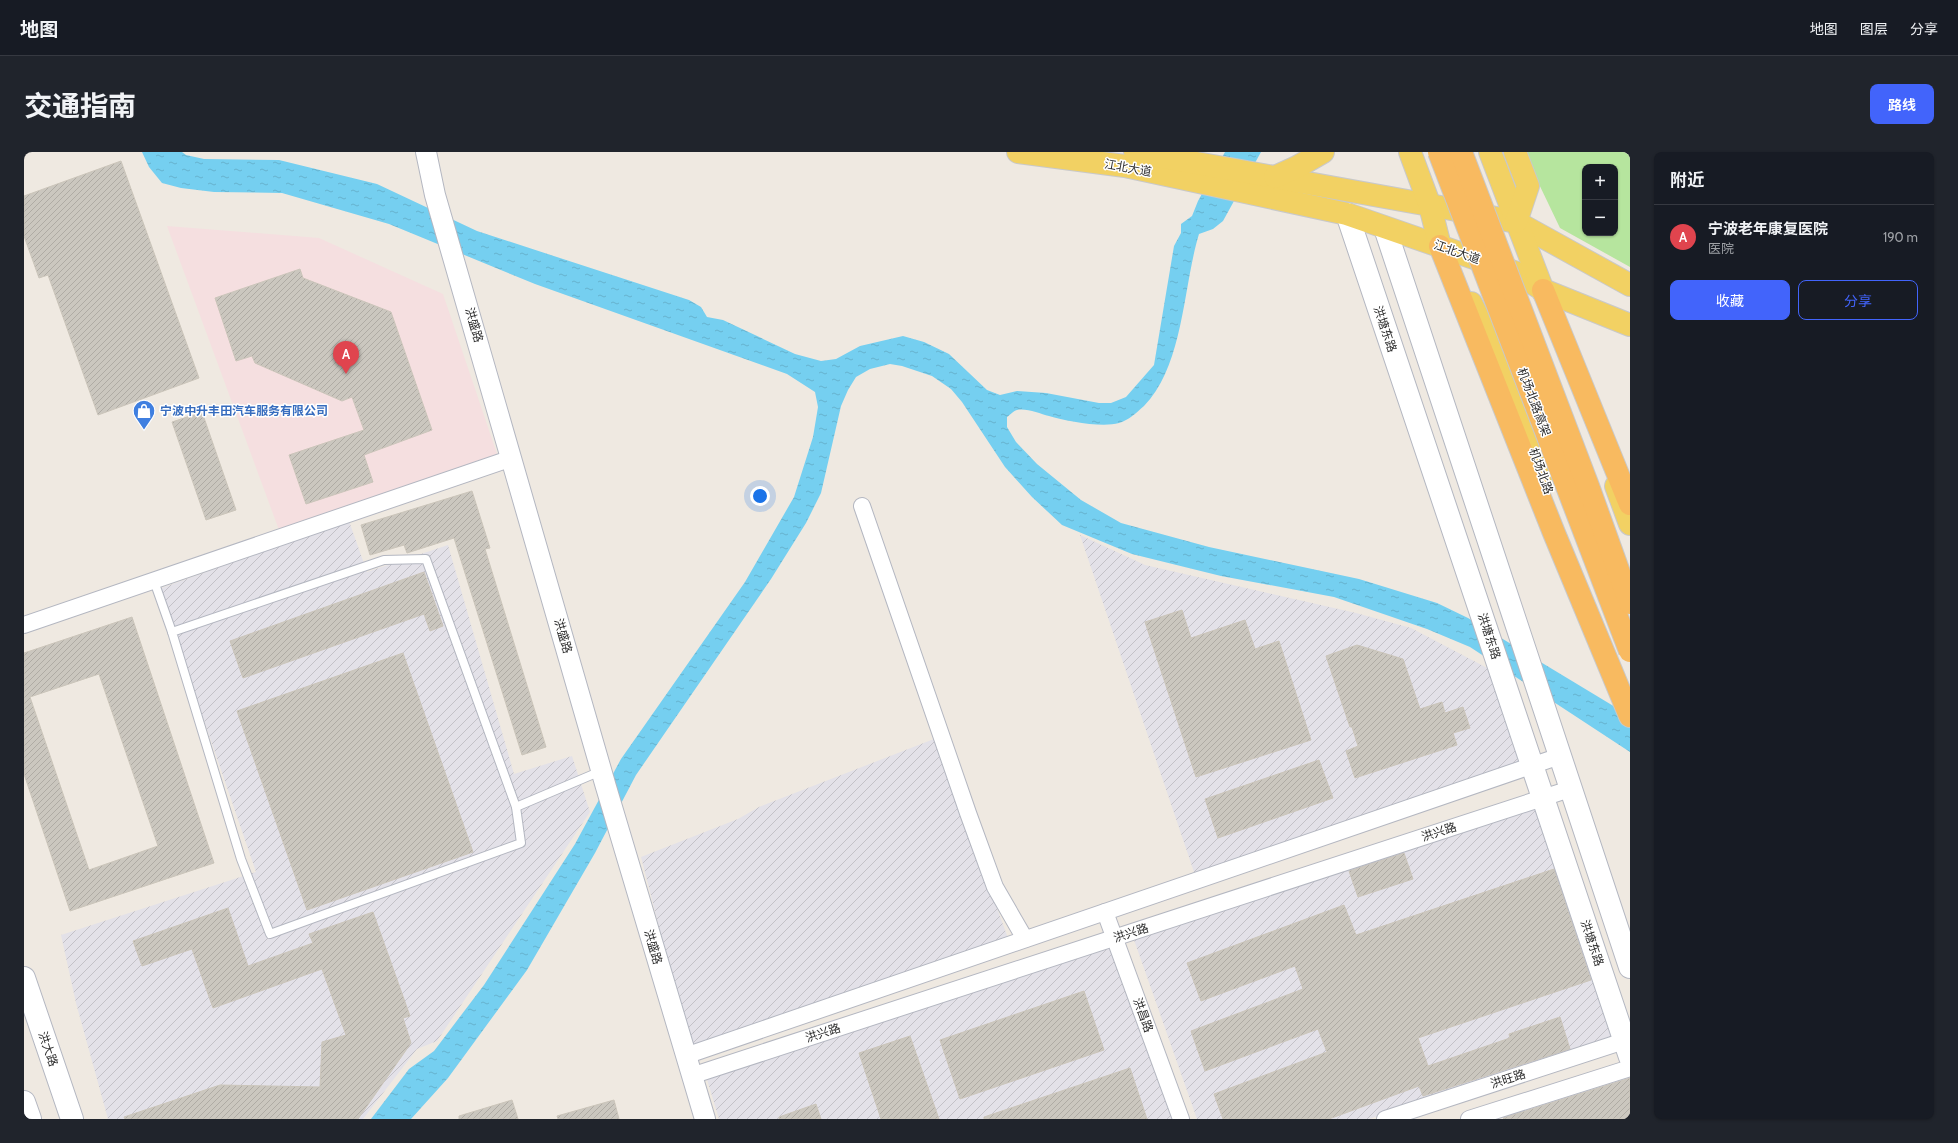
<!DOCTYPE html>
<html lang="zh">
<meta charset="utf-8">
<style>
body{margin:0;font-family:Cabin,"Noto Sans SC",sans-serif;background:#20242c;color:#f1f3f6}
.controls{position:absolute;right:12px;top:12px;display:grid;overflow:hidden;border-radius:8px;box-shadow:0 1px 3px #0004}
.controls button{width:36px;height:36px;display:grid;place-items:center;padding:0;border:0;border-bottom:1px solid #363941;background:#171b24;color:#f1f3f6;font:20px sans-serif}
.you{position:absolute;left:736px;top:344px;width:14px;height:14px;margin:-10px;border:3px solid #fff;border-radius:50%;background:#1a73e8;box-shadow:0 0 0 6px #1a73e833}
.badge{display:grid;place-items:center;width:26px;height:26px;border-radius:50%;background:#4264fb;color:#fff;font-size:13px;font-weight:700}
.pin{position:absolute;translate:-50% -33px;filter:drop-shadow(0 1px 2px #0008)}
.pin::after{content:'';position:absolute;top:21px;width:14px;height:12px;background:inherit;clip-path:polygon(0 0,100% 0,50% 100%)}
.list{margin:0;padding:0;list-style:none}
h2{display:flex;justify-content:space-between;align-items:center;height:52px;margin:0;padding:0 16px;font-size:17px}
h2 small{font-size:13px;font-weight:400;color:#9ea1a6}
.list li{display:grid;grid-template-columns:26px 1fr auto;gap:12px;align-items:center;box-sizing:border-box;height:64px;padding:0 16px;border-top:1px solid #363941}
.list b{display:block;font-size:15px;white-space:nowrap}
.list p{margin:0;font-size:13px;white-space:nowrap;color:#9ea1a6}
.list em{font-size:13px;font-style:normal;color:#9ea1a6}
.actions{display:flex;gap:8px;padding:12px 16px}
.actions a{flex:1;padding:9px 0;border:1px solid #4264fb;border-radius:8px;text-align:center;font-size:14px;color:#4264fb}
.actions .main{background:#4264fb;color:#fff}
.map{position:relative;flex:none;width:1606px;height:967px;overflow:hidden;border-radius:8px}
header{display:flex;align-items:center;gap:24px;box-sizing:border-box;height:56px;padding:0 20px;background:#171b24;border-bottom:1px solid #363941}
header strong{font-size:19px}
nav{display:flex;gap:22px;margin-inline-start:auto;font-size:14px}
.intro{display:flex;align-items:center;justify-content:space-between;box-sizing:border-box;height:96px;padding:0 24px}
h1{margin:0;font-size:28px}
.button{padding:10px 18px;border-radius:8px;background:#4264fb;color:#fff;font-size:14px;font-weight:700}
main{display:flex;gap:24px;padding:0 24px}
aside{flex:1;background:#171b24;border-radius:8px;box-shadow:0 1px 3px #0004}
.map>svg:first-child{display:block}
.industrial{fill:url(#industrial-furrows)}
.medical{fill:#f5dfe0}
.grass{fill:#b6e59e;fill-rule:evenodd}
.water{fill:url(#water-ripples)}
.building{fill:url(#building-hatch);stroke:#cbc5ba;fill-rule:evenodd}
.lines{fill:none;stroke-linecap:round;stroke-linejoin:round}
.service-casing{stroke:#b4b7c1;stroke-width:10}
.minor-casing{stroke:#b4b7c1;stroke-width:18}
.tertiary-casing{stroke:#b4b7c1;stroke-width:22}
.secondary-casing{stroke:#b4b7c1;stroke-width:24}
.primary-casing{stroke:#c9c9c9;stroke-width:24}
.trunk-casing{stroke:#c9c9c9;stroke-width:24}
.service{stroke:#fff;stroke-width:8}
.minor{stroke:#fff;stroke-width:16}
.tertiary{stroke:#fff;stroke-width:20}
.secondary{stroke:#fff;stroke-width:22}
.primary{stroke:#f2d163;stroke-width:22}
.trunk{stroke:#f8ba60;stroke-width:22}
.trunk-bridge-casing{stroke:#c9c9c9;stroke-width:24;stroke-linecap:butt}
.trunk-bridge{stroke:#f8ba60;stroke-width:22}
.labels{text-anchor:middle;stroke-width:3;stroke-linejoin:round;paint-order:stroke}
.street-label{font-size:12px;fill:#2e2e2e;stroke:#fff}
.shop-label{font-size:12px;font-weight:bold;fill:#366cbe;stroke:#fff;text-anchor:start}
</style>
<header>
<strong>地图</strong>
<nav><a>地图</a><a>图层</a><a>分享</a></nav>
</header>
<div class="intro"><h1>交通指南</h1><a class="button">路线</a></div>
<main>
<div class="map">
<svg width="1606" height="967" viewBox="0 0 1606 967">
<defs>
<pattern id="industrial-furrows" width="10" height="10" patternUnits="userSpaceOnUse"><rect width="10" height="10" fill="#e3e1e8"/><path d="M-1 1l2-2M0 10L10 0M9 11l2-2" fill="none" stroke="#c3c1c7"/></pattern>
<pattern id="water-ripples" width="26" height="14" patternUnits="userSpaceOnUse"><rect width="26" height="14" fill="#75cff0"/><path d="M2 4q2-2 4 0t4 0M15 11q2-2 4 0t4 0" fill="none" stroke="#66b2ce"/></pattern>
<pattern id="building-hatch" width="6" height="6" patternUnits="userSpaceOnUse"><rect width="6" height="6" fill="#cbc7bf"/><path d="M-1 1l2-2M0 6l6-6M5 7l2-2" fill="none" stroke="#afaba4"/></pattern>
</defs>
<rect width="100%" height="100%" fill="#efe9e1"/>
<g class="industrial">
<path d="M325,369L343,420L424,393L490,622L548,604L566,660L413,889L393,897L339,967H84L52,851L37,783L232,720L135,437Z"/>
<path d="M1056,383L1121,413L1332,461L1387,476L1469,519L1503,609L1171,723Z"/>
<path d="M910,587L984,786L666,895L617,705L714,667L735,655Z"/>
<path d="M1516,651L1595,886L1345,967H1173L1109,785Z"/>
<path d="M1088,792L1152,967H695L682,924Z"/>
</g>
<path class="medical" d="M143,74L295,86L419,142L473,302L255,378Z"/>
<path class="grass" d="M1503,0H1606V115L1536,76L1513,28ZM1561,15H1591V81H1561Z"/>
<path class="water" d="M118,0H158L162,3L180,7L255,8L353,32L453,79L665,148L677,155L683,165L699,168L771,202L797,209L812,207L836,194L879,184L900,190L925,202L963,238L976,243L993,239L1022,241L1075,251H1087L1102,245L1130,213L1150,94L1157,81V72L1168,64L1174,49L1201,0H1237L1199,69L1189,77L1175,82C1159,134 1160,213 1120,254C1112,261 1105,268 1095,271C1078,276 1042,269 1025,264C1016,262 1003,256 993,258C989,259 986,263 983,265V275L992,290L1013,312L1057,348L1097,371L1185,395L1335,427L1413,451L1444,466L1606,564V600L1446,495L1403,477L1310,445L1197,424L1108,402L1038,373L1008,345L981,315L938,250L927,237L908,224L878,214L866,212L846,217L832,225L824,238L817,254L797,341L782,371L747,427L612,623L571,701L503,818L424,926L387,967H347L385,917L410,899L460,833L551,692L597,607L721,430L770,345L789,285L794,255L791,240L763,222L511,132L365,72L258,41L190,40L157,36L138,31L125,15Z"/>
<g class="building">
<path d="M97,9L175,226L74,263L24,123L15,126L0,84V44Z"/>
<path d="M276,117L279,126L367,160L408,278L340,303L349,330L282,352L265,303L340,278L328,245L318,249L231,211L228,204L212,209L191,146Z"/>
<path d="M178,260L212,358L182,368L148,270Z"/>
<path d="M448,339L466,396L461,397L522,595L498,603L430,386L383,401L380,393L346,403L337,373Z"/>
<path d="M400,420L419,474L406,479L400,462L219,526L206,489Z"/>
<path d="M1158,458L1167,486L1221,468L1231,497L1255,489L1287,588L1172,625L1121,470Z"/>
<path d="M108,465L190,711L46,759L0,622V501ZM75,522L134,694L65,718L6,545Z"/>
<path d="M1333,493L1379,507L1396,557L1418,550L1421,561L1439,555L1446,576L1429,581L1433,593L1331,626L1322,599L1334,594L1328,575H1326L1302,504Z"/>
<path d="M379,501L449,700L283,758L213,559Z"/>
<path d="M1295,608L1309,646L1194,686L1181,647Z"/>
<path d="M1380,701L1389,727L1334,745L1325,719Z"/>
<path d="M1530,717L1567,828L1394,886L1404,914L1486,886L1485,882L1536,865L1546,897L1399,944L1395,934L1305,967H1199L1190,942L1303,900L1294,877L1181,919L1167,879L1279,837L1271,814L1177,849L1163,811L1320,753L1332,783Z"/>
<path d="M204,756L224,814L289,791L285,782L349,760L386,864L379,866L387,891L334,967H101L100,965L196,933L296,935L298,890L322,883L298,817L189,856L168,797L118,814L109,789Z"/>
<path d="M1060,839L1080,898L936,947L916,888Z"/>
<path d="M886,884L915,967H857L835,901Z"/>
<path d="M1106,916L1123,967H960V965Z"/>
<path d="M1606,926V967H1480L1479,966Z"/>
<path d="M488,948L494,967H435V964Z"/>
<path d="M590,948L595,967H534L533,964Z"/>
<path d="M792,952L797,967H755V965Z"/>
</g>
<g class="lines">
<g class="service-casing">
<g id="service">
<path d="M402,407L492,655L497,691L246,782L217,707L148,480L360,408Z"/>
<path d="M130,429L148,480"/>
<path d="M492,655L577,619"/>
</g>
</g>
<g class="minor-casing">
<g id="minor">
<path d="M838,354L944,661L971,735L1001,787"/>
<path d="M0,473L488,306"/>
<path d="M1081,760L1157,967"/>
<path d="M661,904L1536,604"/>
<path d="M667,924L1546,637"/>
<path d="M1361,967L1606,887"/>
<path d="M1445,967L1606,916"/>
</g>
</g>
<g class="tertiary-casing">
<path id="tertiary" d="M402,0L411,43L582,635L681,967"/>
</g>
<g class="secondary-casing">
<g id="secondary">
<path d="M1323,62L1606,905"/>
<path d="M1361,76L1606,815"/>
<path d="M0,826L48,967"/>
<path d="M0,950L6,967"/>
</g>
</g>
<g class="primary-casing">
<g id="primary">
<path d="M994,0L1101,14L1323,62L1493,121L1519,138L1606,173"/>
<path d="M1111,0L1422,56L1492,70L1606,133"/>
<path d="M1386,0L1406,54L1416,94L1422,104"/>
<path d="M1466,0L1520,141"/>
<path d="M1491,0L1504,34L1492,70"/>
<path d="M1251,25L1273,15L1299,0"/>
<path d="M1447,151L1470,195L1518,324"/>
<path d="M1592,334L1606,372"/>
</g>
</g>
<g class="trunk-casing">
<g id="trunk">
<path d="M1416,94L1530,381L1606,564"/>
<path d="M1519,138L1606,352"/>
</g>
</g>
<use href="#service" class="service"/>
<use href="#minor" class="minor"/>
<use href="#tertiary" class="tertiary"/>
<use href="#secondary" class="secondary"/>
<use href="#primary" class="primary"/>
<use href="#trunk" class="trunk"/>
<g class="trunk-bridge-casing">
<g id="trunk-bridge">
<path d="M1415,0L1606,499"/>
<path d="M1437,0L1564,334L1606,451"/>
</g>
</g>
<use href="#trunk-bridge" class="trunk-bridge"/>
</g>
<defs>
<g id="shop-pin" transform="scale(1.15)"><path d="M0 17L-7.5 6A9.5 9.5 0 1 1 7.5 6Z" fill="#3f7fe0" stroke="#fff"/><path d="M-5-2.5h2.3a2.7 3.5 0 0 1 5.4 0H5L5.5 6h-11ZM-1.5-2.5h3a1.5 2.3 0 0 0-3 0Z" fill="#fff"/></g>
</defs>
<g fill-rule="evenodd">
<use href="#shop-pin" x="120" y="259"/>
</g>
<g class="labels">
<g class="street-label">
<text transform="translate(1104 16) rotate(10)" y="4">江北大道</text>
<text transform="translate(1433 100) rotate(19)" y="4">江北大道</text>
<text transform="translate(450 173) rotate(74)" y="4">洪盛路</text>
<text transform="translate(1361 177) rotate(71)" y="4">洪塘东路</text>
<text transform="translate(1510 250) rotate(69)" y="4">机场北路高架</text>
<text transform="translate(1517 319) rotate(70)" y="4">机场北路</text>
<text transform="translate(539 484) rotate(74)" y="4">洪盛路</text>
<text transform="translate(1465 484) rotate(72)" y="4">洪塘东路</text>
<text transform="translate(1415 680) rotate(-18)" y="4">洪兴路</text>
<text transform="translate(1107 781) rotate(-18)" y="4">洪兴路</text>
<text transform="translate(1568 791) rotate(71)" y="4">洪塘东路</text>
<text transform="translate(629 795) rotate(74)" y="4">洪盛路</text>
<text transform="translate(1119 863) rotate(70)" y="4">洪昌路</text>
<text transform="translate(799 881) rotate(-18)" y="4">洪兴路</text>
<text transform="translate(24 897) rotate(71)" y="4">洪大路</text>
<text transform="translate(1484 927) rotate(-18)" y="4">洪旺路</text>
</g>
<g class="shop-label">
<text x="136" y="263">宁波中升丰田汽车服务有限公司</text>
</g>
</g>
</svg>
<div class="controls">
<button>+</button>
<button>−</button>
</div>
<div class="you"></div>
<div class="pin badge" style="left:322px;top:222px;background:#e0444e">A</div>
</div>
<aside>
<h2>附近<small></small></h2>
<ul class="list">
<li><span class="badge" style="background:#e0444e">A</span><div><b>宁波老年康复医院</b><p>医院</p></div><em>190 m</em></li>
</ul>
<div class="actions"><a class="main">收藏</a><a>分享</a></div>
</aside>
</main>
